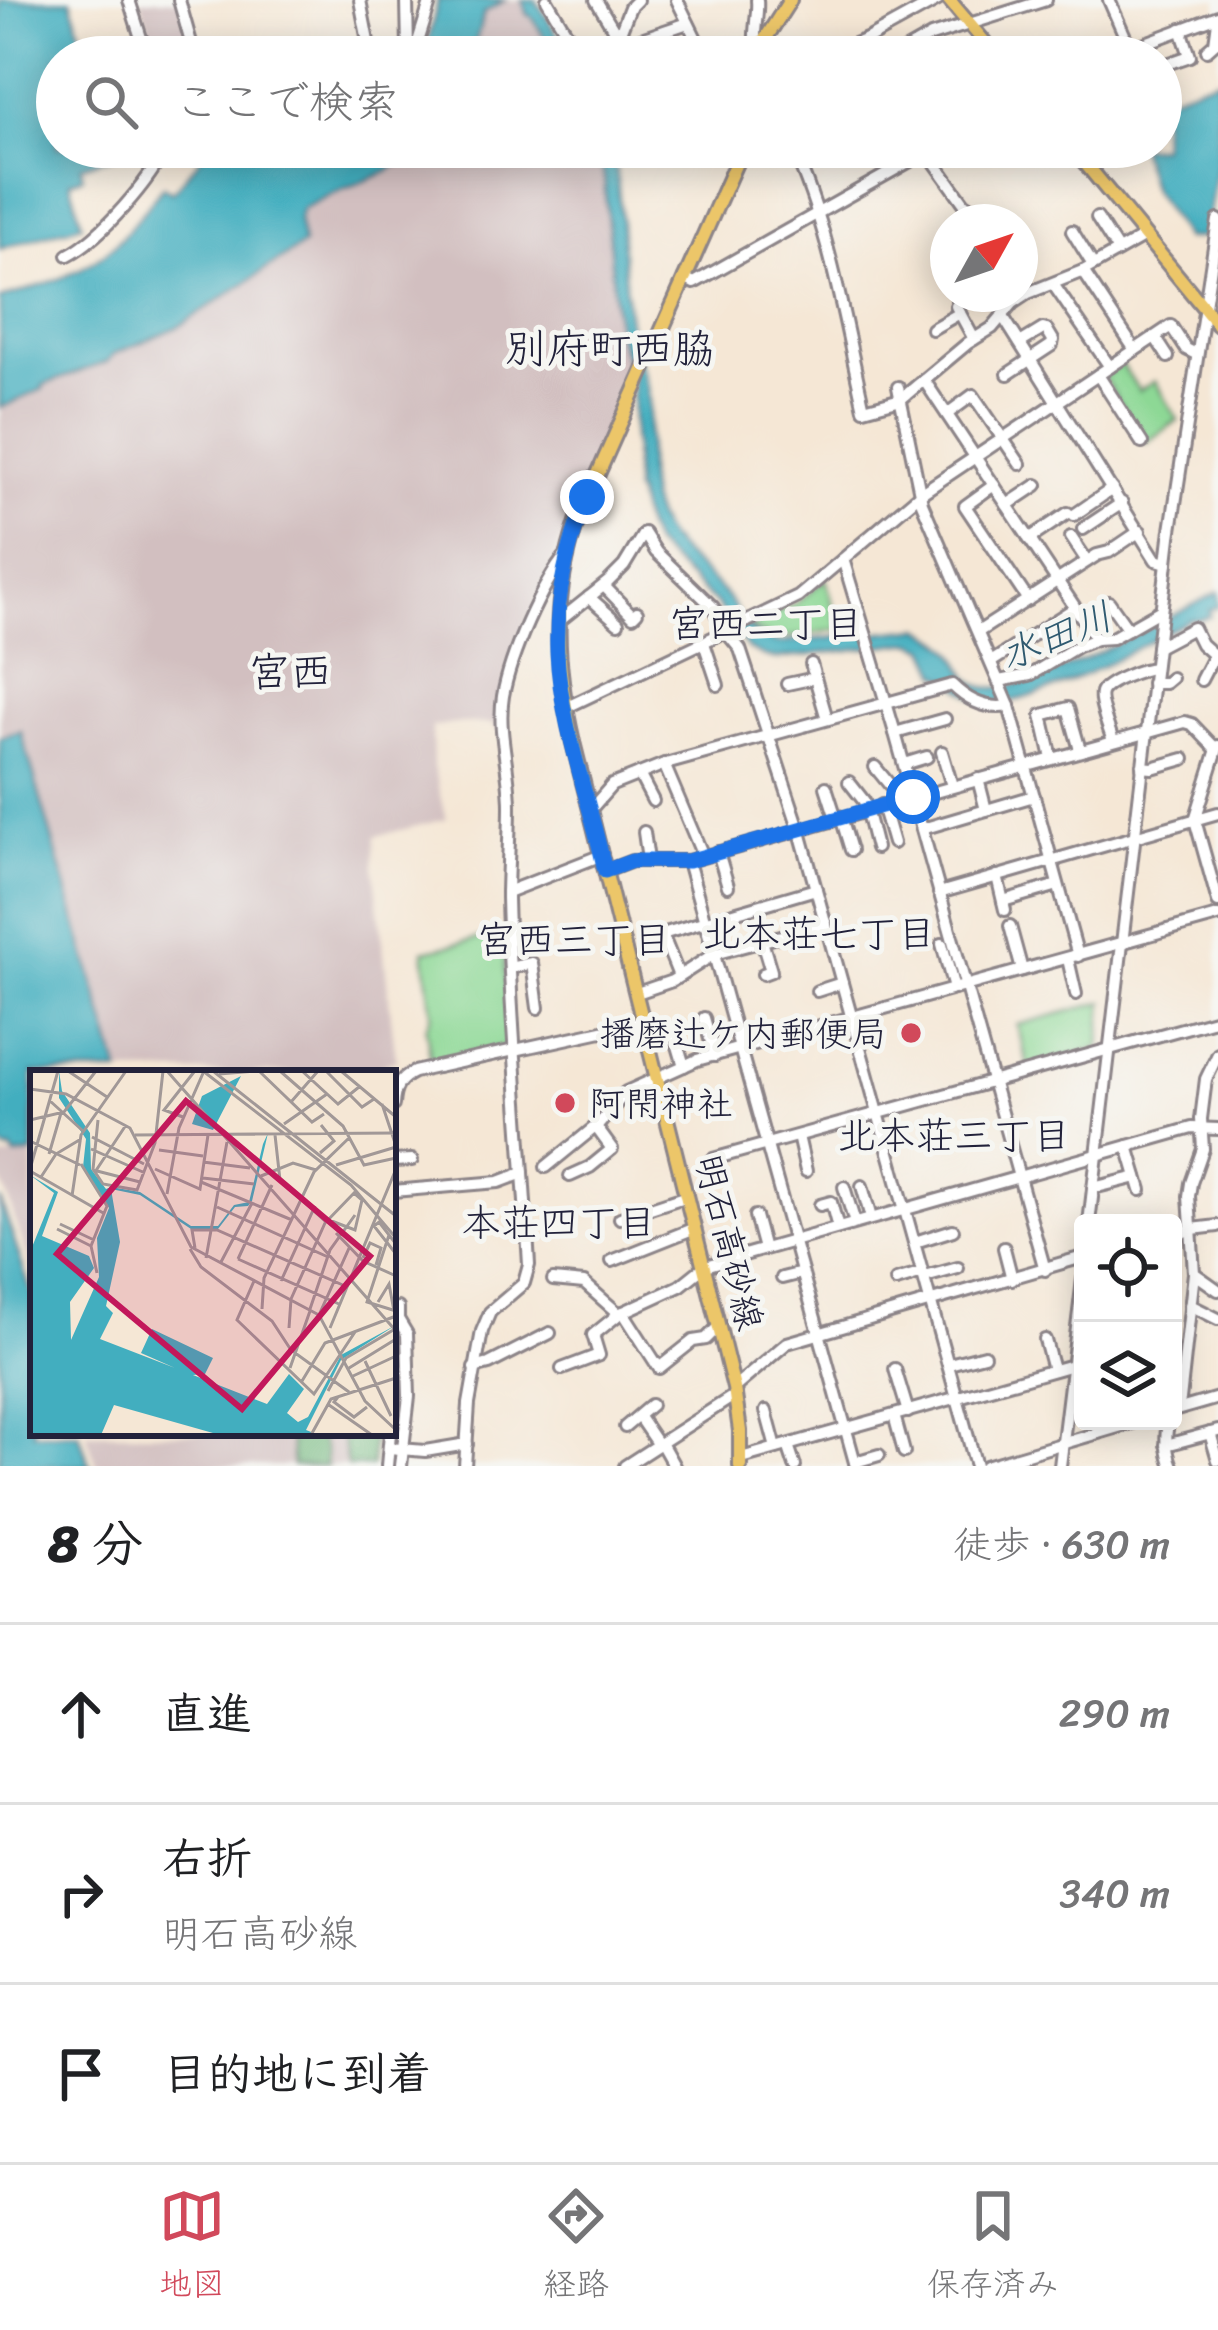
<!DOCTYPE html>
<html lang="ja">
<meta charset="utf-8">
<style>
body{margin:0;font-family:Sriracha,"Klee One",sans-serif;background:#f6f6f6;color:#202124}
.controls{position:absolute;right:36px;bottom:36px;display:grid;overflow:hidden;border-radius:12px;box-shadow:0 6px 30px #0003}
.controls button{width:108px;height:108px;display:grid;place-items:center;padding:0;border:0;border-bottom:3px solid #e0e0e0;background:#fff;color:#202124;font:60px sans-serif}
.compass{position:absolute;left:930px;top:204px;width:108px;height:108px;border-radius:50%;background:#fff;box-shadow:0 6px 30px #0003;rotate:50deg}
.stop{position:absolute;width:36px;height:36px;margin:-27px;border:9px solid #1a73e8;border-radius:50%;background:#fff}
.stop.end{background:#1a73e8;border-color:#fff;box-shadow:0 3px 12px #0008}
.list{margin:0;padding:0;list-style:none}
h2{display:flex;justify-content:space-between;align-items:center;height:156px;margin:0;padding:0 48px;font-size:51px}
h2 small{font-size:39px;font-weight:400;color:#757577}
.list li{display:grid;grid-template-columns:78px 1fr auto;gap:36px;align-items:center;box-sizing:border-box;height:180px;padding:0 48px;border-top:3px solid #e0e0e0}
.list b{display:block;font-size:45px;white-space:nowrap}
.list p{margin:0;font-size:39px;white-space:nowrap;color:#757577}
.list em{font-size:39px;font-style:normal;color:#757577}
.icon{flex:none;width:66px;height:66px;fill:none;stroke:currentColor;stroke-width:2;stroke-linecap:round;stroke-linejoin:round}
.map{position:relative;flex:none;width:1218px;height:1466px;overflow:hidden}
.search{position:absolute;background:#fff;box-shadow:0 6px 30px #0003;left:36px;right:36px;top:36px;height:132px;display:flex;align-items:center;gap:30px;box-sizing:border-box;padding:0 42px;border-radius:66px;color:#757577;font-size:45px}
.sheet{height:696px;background:#fff}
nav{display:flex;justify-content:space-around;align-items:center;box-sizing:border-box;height:168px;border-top:3px solid #e0e0e0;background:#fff;font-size:33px;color:#757577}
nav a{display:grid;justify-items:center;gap:6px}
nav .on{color:#d1495b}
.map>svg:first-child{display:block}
.industrial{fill:#d2bfc0}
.green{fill:#8dd895;stroke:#587d68;stroke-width:3}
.forest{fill:#72b87e;stroke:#4a6d5c;stroke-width:3}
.water{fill:#42aebf;stroke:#32687d;stroke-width:3}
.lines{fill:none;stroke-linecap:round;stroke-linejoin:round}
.minor-casing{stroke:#8c8488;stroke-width:16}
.major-casing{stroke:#8c8488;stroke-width:18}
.minor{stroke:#fff;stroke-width:10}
.major{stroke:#ecc669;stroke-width:12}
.route{stroke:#1a73e8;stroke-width:15}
.poi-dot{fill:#d1495b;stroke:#f6f6f2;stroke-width:4.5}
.labels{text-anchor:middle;stroke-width:10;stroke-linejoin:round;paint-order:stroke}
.poi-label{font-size:36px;fill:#22223b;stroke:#f6f6f2;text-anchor:end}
.street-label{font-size:36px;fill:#22223b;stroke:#f6f6f2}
.neighbourhood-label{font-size:39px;fill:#22223b;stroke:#f6f6f2}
.water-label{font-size:39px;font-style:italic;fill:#2f5a70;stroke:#f6f6f2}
.quarter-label{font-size:42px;fill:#22223b;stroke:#f6f6f2}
.inset-road{fill:none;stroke:#a19897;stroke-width:3}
.view{fill:#c2185b;fill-opacity:0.15;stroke:#c2185b;stroke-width:6}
.inset-edge{fill:none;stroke:#22223b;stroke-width:6}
</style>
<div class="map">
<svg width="1218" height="1466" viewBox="0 0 1218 1466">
<rect width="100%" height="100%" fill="#f6f6f2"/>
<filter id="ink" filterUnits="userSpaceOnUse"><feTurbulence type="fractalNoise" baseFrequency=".00833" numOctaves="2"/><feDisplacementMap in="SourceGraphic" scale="24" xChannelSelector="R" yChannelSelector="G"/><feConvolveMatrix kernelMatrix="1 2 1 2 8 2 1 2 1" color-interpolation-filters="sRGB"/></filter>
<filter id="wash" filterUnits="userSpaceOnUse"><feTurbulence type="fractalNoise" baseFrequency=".004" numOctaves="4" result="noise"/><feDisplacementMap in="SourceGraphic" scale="48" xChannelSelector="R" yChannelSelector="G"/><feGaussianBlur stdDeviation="2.7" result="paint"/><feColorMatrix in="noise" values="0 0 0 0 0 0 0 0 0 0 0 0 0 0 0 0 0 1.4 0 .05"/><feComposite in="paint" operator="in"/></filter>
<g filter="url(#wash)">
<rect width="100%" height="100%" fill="#f5e7d5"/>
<g class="industrial">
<path d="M140,0H180L195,57H157Z"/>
<path d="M505,0H522L528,14L556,57H471L484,13Z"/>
<path d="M420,147H599L604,178L617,332L632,377L508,665L501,732L492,724L462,723L432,727L433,767L446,819L376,836L374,865L396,1060L380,1065L381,1073H120L21,732L0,737V408L42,390L43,386L107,362L114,354L180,326L298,219L302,209Z"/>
<path d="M33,1153V1274L0,1175V1159Z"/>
<path d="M86,1433H368L366,1466H97Z"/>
</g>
<g class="green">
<path d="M1121,363L1139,391L1155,381L1178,420L1146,443L1103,377Z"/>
<path d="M826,579L840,629C812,633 772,646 750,626L796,604Z"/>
<path d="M503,933L509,1043L505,1046L431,1063L426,1028L432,1014L424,951Z"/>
<path d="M1104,1002L1100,1047L1029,1069L1017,1025Z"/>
</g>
<g class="forest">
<path d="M289,1433H319L325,1450L326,1466H293Z"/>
<path d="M341,1433H373L372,1466H347Z"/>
</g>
<g class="water">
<path d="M0,0H71L88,57H57V147H116L119,154L81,166L83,177L70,181L82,224L0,249Z"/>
<path d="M438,0H505L484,13L471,57H418L428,41Z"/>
<path d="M522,0H536L571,57H556L532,17L528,15Z"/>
<path d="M1218,78V160L1205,237L1185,239L1152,190L1139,147H1161V99Z"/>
<path d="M210,147H420L387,172L333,193L302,209L298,219L303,245L180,326L114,354L107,362L43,385V389L0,408V299C39,286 82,275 113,246C132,228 147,206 163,186L172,192Z"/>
<path d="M599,147H612C624,207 621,269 630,329C634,353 647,374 649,399C651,437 640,482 656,517C670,550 699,566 722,591C746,617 741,637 780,643L921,628C934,635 948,643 957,656C964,667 966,679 979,685C1016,705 1177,612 1218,592V607L1209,610L1210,616L1201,619H1191C1148,641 1032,712 986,702C967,697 956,681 939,674L927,648L913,642L778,659L765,657L748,649L716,604L653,545L642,520L636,493L634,492L632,377L617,332L604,178Z"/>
<path d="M21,731L120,1073H33V1153L16,1156L11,1150L6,1151L0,1144V737Z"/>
<path d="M0,1199L33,1297V1433H79L90,1466H0Z"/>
</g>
</g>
<g filter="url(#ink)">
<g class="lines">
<g class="minor-casing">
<g id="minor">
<path d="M129,0L147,57"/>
<path d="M179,0L195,57"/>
<path d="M360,0L371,57"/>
<path d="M407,0L408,51"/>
<path d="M547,0L581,57"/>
<path d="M596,0L630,57"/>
<path d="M677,0L705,57"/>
<path d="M757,0C759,16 750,40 759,53"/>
<path d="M1109,0L1130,48"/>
<path d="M618,38L630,7L637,0"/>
<path d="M1207,50L1215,43L1218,21"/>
<path d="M403,57L418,42L431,0"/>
<path d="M603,57L623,45L688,23"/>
<path d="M823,57L869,38L938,0"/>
<path d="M894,57L931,36L1046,0"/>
<path d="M1108,57L1218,16"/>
<path d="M1161,66L1190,56L1181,29"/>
<path d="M792,147C830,229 844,321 864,409L901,399L968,343L992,328L1013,303L1028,293L1083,271L1145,236"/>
<path d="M926,150L964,203L980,214L985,222"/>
<path d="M800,165L836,147"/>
<path d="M1097,218L1118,251"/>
<path d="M1072,231L1093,265"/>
<path d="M68,255C101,238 150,181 166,147"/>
<path d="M1083,271L1135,350"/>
<path d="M684,278L694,283L935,147"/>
<path d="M1053,284L1110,367"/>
<path d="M956,306L974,339"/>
<path d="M1002,315L1156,560L1167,563"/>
<path d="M932,329L960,313"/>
<path d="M1155,337L1168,357"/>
<path d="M1008,374L1052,345L1053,340L1047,330L1043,329L1020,343"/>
<path d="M1098,375L1142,443"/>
<path d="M924,380L1096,639"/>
<path d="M898,387L922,503L1009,706L1078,956"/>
<path d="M947,414L973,395L1020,464"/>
<path d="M994,485L965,506L1028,600"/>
<path d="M1007,505L1037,485"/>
<path d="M1074,515L1112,489"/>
<path d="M1083,529L1122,503"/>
<path d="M1071,537L1087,561"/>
<path d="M1029,539L1068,513"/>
<path d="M843,559L895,733L1045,1270"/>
<path d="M604,586L633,616L637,612"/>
<path d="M589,597L618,623"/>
<path d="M1109,602L1128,629"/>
<path d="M558,622L608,582L624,566L644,533L656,552L713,607L726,632L740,649L799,828L976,1466"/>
<path d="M978,632L1097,555L1109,552L1140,531"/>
<path d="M704,643L718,685"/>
<path d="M1157,647L1193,628L1201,644L1218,659"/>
<path d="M991,662L1075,608"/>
<path d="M811,664L827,719"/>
<path d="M1201,680L1214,655L1218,653"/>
<path d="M999,681L1030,675L1078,646L1096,639L1112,638L1161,610"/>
<path d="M1152,683H1165L1171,678"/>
<path d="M787,684L815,678"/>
<path d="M565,708L798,597L920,494L1171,326L1186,349L1196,354"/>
<path d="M895,733L945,719"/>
<path d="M1113,741C1110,732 1098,701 1101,693C1105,682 1142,669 1154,668"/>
<path d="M1218,746L1195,820L1218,902"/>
<path d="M942,752L952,786"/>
<path d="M1052,758L1042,715L1068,708L1080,750"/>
<path d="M664,764L703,856"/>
<path d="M904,764L927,757"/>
<path d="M875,767L902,800"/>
<path d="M1142,767L1152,768L1184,759"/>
<path d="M639,774L653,801"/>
<path d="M978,779L986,810"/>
<path d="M849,782L864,801L876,848"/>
<path d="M826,787L836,818"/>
<path d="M882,805L893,843"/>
<path d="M591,809L612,785L662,765L952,685C968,701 986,710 1009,706"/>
<path d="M841,817L851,850"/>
<path d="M922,829L1034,796"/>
<path d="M644,832L648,860"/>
<path d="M718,852L728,886"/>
<path d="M688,861L856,1466"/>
<path d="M606,871L632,861H688L1185,722L1192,724L1216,749"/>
<path d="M997,876L1005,910"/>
<path d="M507,892L602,855"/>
<path d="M939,893L1218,813"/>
<path d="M1003,901L1058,885"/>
<path d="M1010,926L1022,970"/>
<path d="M762,941L771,971L763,974"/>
<path d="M942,944L954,989"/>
<path d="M1068,959L1076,994"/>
<path d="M510,968L532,963L538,1008"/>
<path d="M679,976L662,934L816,889"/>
<path d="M817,991L842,983"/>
<path d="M637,993L672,981L714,954L826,924"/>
<path d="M704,1018L715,1056"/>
<path d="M648,1038L673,1029L684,1066"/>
<path d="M393,1105C394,1088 399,1079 414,1072L643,1022"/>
<path d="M798,1136L806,1171"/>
<path d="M1128,1146L1141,1190"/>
<path d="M713,1159L1218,1019"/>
<path d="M393,1161L412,1160"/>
<path d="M546,1167L600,1123L626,1092L697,1060L1218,916"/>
<path d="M570,1176L590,1167L612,1149L596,1127"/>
<path d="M862,1186L871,1218"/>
<path d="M844,1187L855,1223"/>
<path d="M1093,1188L1137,1177"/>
<path d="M393,1191L499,1182L523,1173"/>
<path d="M820,1205L831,1202L838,1228"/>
<path d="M755,1216L764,1249"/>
<path d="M620,1218L687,1196"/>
<path d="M1089,1223L1170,537L1218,220"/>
<path d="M1173,1236L1192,1229L1218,1226"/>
<path d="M915,1242L953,1230"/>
<path d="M1004,1248L1012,1279"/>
<path d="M612,1261L695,1228"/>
<path d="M1194,1273L1218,1290"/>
<path d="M925,1277L958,1268"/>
<path d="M782,1278L802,1273"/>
<path d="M553,1280L584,1283L619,1314"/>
<path d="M896,1281L923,1273"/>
<path d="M1190,1305L1218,1319"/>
<path d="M398,1308V1319L407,1334L409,1396L401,1466"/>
<path d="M623,1312L659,1368L693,1341L706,1339L719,1326"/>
<path d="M1045,1340L1053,1370"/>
<path d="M393,1356L397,1368L393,1406"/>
<path d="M949,1364L984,1355"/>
<path d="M474,1368L489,1364L550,1333"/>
<path d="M562,1369L599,1355L593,1335L619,1314L680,1286L705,1266L1192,1128L1218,1129"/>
<path d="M895,1369L908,1412"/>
<path d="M734,1388L787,1343L1083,1257"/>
<path d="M1173,1410L1180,1400L1194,1273L1189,1196L1191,1183L1203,1149L1201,1119L1206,1079L1218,1054"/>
<path d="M766,1411L776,1448"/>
<path d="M1173,1411L1218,1398"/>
<path d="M894,1415L904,1452"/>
<path d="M639,1417L658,1445"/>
<path d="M1169,1421C1164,1437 1166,1451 1172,1466"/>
<path d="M625,1427L651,1405"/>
<path d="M1210,1433L1218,1460"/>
<path d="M661,1443L674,1466"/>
<path d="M788,1445L795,1466"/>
<path d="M1166,1445L1218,1431"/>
<path d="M389,1448L425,1451L467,1444"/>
<path d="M741,1458L1083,1362"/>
<path d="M855,1462L879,1455"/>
<path d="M387,1466L390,1433"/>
<path d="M465,1466L469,1404L482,1331L490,1312L524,1283L529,1265C522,1142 510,1020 507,898C507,867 510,836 510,806C510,769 497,732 503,696C510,656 541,585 567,554"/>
<path d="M625,1466L735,1395"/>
<path d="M986,1466L1139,1421"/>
<path d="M1060,1466L1083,1279"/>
</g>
</g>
<g class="major-casing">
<g id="major">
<path d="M949,0L997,57"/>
<path d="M758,57L764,41L790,0"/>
<path d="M1072,147L1218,325"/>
<path d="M740,1466V1431L734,1388L573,742C555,663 551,597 578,519L743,147"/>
</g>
</g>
<use href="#minor" class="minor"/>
<use href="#major" class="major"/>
</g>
</g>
<g class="lines" filter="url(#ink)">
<path class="route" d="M587,497C567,547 555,598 557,652C560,724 590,800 605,871L632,861H688L913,797"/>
</g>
<g class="poi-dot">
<circle cx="911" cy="1033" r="12"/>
<circle cx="565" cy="1103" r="12"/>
</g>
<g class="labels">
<g class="poi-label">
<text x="887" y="1046">播磨辻ケ内郵便局</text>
<text x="589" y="1116" text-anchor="start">阿閇神社</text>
</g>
<g class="street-label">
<text transform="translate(730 1242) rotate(76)" y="13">明石高砂線</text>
</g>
<g class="neighbourhood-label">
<text x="766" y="637">宮西二丁目</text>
<text x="819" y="947">北本荘七丁目</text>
<text x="574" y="953">宮西三丁目</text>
<text x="954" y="1149">北本荘三丁目</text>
<text x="559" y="1236">本荘四丁目</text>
</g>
<g class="water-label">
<text transform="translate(1056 635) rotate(-22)" y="14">水田川</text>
</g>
<g class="quarter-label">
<text x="610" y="363">別府町西脇</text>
<text x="290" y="686">宮西</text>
</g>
</g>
<g transform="translate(30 1070)">
<rect width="366" height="366" fill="#f5e7d5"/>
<path d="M29,1L32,21L60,63L61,99L76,119L81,117L110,122L161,156H188L204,135L219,132L233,74L238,63L222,131L218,136L205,137L188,159H161L110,125L81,119L90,172L76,236L83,243L70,269L145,298L111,283L122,259L183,288L175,304L163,305L237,334L259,304L274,319L257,343L268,352L278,347L311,285L366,255L311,290L276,360L289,365H190L84,335L71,365H0V182L24,123L0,105L28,122L12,166L59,186L64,198L40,232L41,270L69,207L67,168L79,138L53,97L56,69L29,28ZM211,6L183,60L162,54L172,26Z" fill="#42aebf"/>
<path class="inset-road" d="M38,1L77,27M137,1L366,261M173,1L321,115L366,168M183,1L366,146M229,1L282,52L294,44M250,1L313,56L334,95L366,88M272,1L308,34L329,17M296,1L332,37L344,29M311,1L366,47M189,4L226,1M0,19L36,24L100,58L161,177L289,245L335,331L366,360M19,30L53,61M261,32L288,1M352,34L366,76M153,47L134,40L164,2M0,50L34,42L66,1M68,50L63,99L73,114L107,120L125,73L133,1M254,54L297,24M105,65L366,63M245,65L250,110L296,152M62,67L114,94M0,71L50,95M61,79L115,103M129,80L173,86M290,83L304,71L291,55M19,84L31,43M173,92L220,98M51,94L77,136L61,176L67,203M306,95L366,77M0,99L28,1M125,99L170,119L178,65M0,101L75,144M67,101L110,112M65,102L96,55M231,106L263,93L286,100M11,107L26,84L51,69M173,108L224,114M171,112L262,150M137,124L149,58L174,1M42,126L51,65L96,1M187,137L298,187M30,154L64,170M27,159L61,176M306,163L333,191L366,206M359,165L337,232L366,241M366,174L349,152L344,156L366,184M165,178L162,160H187L315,216M160,179L171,197L242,251L261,280L319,322M176,188L197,72M333,188L340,173L351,178L346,195M208,189L309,234M208,189L242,115M191,192L222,133M224,211L207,250L284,324L325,262M251,211L285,136M348,232L359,214L364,241M232,239L234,208L284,102L320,67M280,239L300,180L325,145M289,245L320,176M259,258L261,229L295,153L296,152L324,123L332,130L325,160L299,150M300,258L366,99M335,291L361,346M260,298L280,241M319,298L366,269M323,306L366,286M272,311L295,273L366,246M298,321L316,288L365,259M308,327L304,332L324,347L337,337M299,335L342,365M281,365L301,329L366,308"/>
<path class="view" d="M156,31L340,186L212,339L27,184Z"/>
<rect width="366" height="366" class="inset-edge"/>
</g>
</svg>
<div class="controls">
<button><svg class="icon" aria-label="locate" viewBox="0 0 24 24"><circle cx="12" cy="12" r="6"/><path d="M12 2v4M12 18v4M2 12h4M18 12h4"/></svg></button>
<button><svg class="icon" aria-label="layers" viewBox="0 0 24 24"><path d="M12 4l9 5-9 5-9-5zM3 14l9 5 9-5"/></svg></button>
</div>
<svg class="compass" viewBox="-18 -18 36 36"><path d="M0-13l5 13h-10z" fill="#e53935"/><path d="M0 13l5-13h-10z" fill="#757577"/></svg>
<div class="stop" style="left:913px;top:797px"></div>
<div class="stop end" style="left:587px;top:497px"></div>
<div class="search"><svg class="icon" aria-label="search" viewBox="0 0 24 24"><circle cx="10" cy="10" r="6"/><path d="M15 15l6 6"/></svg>ここで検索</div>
</div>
<section class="sheet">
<h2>8 分<small>徒歩 · 630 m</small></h2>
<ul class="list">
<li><svg class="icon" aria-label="ahead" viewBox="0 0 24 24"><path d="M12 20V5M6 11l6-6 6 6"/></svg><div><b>直進</b></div><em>290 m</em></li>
<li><svg class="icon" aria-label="right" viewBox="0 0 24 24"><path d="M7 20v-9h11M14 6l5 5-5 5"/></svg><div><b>右折</b><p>明石高砂線</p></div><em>340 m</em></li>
<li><svg class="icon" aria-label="arrive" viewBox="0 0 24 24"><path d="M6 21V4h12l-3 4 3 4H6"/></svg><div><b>目的地に到着</b></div></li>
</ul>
</section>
<nav>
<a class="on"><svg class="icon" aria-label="map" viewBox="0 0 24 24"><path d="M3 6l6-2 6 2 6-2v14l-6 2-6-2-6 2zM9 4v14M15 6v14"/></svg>地図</a>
<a><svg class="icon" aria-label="directions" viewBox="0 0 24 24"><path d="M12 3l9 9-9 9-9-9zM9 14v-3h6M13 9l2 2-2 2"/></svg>経路</a>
<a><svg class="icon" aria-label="saved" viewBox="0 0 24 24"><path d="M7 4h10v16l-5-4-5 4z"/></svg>保存済み</a>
</nav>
